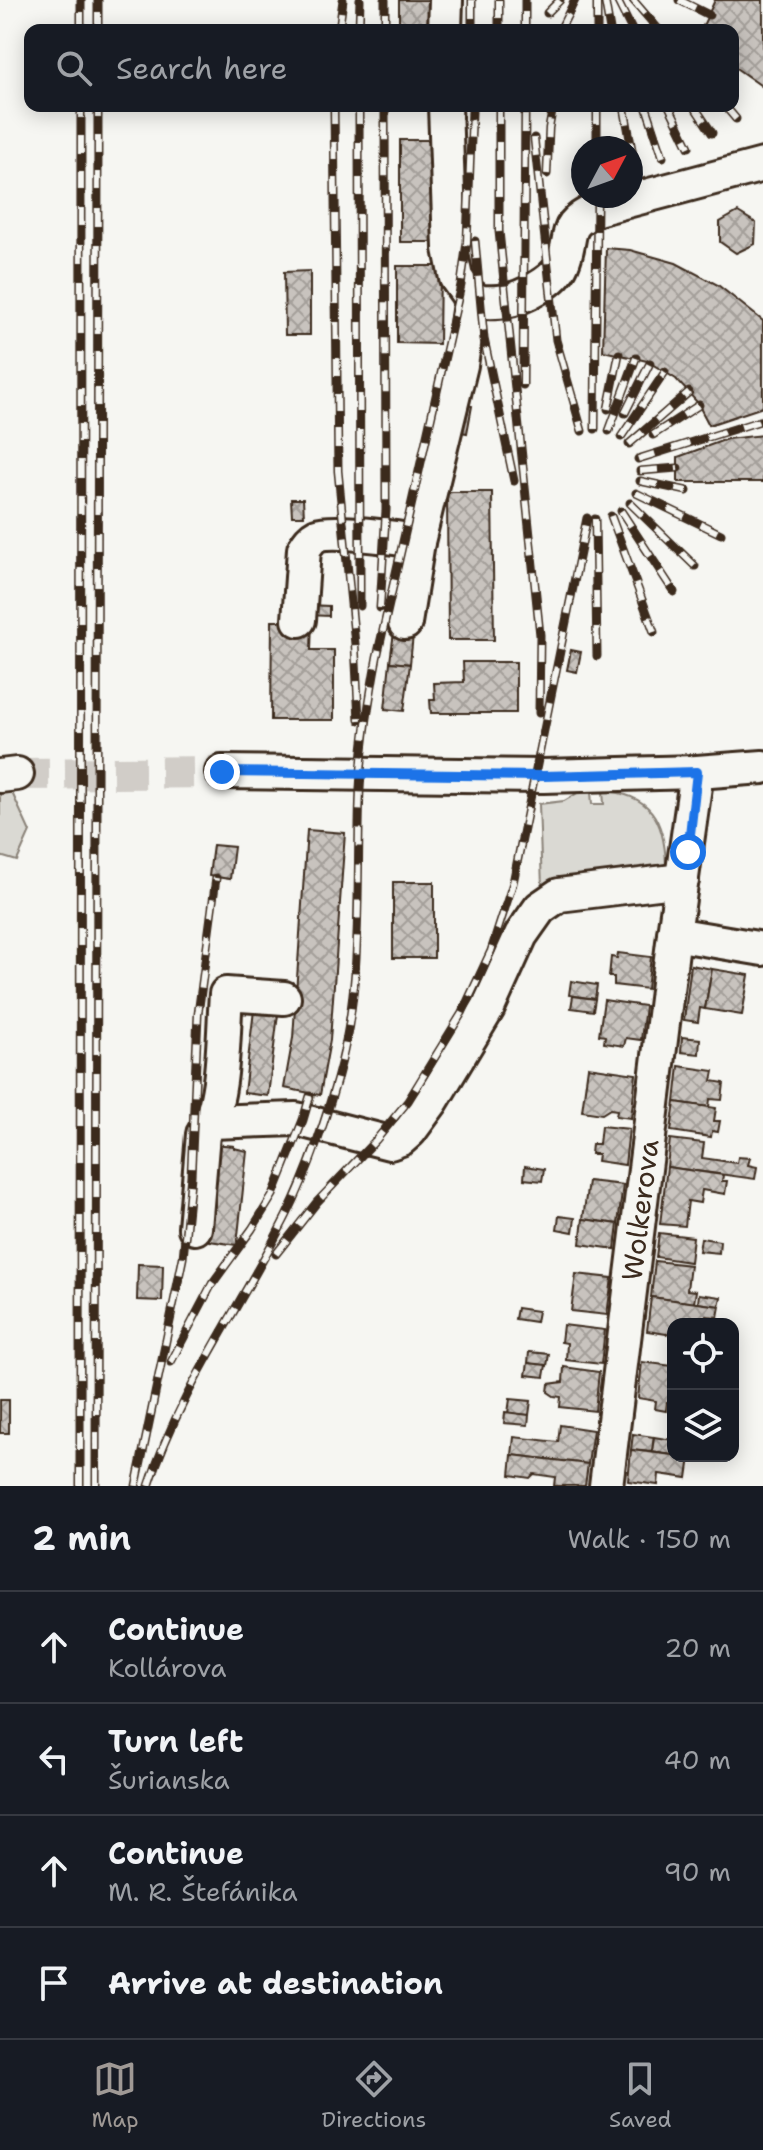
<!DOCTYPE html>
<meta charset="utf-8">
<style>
body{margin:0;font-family:"Shantell Sans",sans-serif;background:#242831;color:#f1f3f6}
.controls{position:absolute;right:24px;bottom:24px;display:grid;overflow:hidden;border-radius:16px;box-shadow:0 4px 20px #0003}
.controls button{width:72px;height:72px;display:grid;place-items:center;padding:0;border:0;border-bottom:2px solid #363941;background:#171b24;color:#f1f3f6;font:40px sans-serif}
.compass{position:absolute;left:571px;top:136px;width:72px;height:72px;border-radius:50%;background:#171b24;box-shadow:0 4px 20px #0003;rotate:49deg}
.stop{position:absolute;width:24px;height:24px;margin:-18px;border:6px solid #1a73e8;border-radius:50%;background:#fff}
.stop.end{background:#1a73e8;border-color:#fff;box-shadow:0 2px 8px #0008}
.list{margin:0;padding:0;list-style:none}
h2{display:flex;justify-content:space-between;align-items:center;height:104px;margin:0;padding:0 32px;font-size:34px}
h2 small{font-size:26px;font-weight:400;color:#9ea1a6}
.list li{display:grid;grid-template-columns:52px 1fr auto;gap:24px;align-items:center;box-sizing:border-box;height:112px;padding:0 32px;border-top:2px solid #363941}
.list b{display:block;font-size:30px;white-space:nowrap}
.list p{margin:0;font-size:26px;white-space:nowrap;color:#9ea1a6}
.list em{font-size:26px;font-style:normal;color:#9ea1a6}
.icon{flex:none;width:44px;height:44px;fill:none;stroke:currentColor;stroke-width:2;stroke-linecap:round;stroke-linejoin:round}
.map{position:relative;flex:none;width:763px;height:1486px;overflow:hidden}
.search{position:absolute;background:#171b24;box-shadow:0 4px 20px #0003;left:24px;right:24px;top:24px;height:88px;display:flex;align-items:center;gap:20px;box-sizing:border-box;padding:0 28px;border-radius:16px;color:#9ea1a6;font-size:30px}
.sheet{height:552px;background:#171b24}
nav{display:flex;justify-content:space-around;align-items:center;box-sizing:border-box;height:112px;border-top:2px solid #363941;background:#171b24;font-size:22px;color:#9ea1a6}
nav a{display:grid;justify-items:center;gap:4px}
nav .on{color:#9f9995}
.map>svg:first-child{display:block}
.grass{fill:#dad9d3;stroke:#8a8278;stroke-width:2}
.building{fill:url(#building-cross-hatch);stroke:#3b2a1e;stroke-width:2}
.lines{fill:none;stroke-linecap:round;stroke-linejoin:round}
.minor-tunnel{stroke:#d1cdc8;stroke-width:32;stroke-dasharray:32 16;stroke-linecap:butt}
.minor-casing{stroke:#3b2a1e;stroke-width:38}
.minor{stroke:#f6f6f2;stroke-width:32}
.rail-casing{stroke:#3b2a1e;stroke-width:9}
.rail{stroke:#f6f6f2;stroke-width:6;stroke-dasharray:18;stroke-linecap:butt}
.route{stroke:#1a73e8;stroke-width:10}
.labels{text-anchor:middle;stroke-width:7;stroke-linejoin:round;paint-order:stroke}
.street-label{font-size:28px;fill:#3b2a1e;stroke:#f6f6f2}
</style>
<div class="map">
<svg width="763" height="1486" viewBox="0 0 763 1486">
<defs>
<pattern id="building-cross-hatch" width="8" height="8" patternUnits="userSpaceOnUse" patternTransform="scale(2)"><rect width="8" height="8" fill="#c8c3be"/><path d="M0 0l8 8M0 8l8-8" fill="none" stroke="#a49f9a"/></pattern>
</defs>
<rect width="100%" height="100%" fill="#f6f6f2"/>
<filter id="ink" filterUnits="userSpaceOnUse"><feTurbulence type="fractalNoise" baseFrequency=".0125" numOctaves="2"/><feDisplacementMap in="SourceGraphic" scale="16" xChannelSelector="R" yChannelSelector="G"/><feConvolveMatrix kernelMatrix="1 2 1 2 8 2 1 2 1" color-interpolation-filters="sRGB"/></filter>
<g filter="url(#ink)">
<g class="grass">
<path d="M9,786L30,832L17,861L0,856V787Z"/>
<path d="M581,791L591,792L592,804H604L603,791C651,794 664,820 666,864L649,872L577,878L542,887L539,804L564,801Z"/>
</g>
<g class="building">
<rect x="399" y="0" width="33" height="30"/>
<path d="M715,0H763V87L733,66V30H701Z"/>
<rect x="400" y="140" width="43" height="102"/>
<path d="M738,212L756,223L755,244L736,253L720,242V222Z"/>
<path d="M606,248L630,250L676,263L718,285L763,321V407L709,425L697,402L676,379L647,361L603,351Z"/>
<path d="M397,266H440L439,344L397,343Z"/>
<path d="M310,271V335H285L284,272Z"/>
<path d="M460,404L472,406L467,433L455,431Z"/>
<path d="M763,435V482H678V457L727,439Z"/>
<path d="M447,492H492L494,640H448Z"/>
<path d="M291,499H303L304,516H292Z"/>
<path d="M308,605L329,606V616L308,615Z"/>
<path d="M272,621H312L311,650H334V720H271Z"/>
<path d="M395,624L414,625L410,664L390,662Z"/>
<path d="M571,650L581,652L577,672L567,670Z"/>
<path d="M390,662L410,664L404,711L385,709Z"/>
<path d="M463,662H516V713H431L430,700H435L434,683L464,682Z"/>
<path d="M307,830L345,833L330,1040L320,1095L284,1088L293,1038Z"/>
<path d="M213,845L234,847L230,879L209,876Z"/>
<rect x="393" y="882" width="41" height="76"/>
<path d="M618,953L651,957L647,989L614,985V977H609L611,957L617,958Z"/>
<path d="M691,965L712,969L705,1009L700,1008L698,1022L684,1020Z"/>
<path d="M712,969L749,975L742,1015L705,1009Z"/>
<path d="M571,981L597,985L595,999L569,995Z"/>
<path d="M573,996L595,999L593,1011L571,1008Z"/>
<path d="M604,1000L645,1006L641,1040L626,1038L624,1046L604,1043L605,1036L599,1035Z"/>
<path d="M255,1002L279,1006L268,1096L244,1093Z"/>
<path d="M682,1037L700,1039L699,1054L681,1052Z"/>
<path d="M679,1066L714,1071L712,1081L724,1083L722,1100L710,1099L709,1107L675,1102Z"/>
<path d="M588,1067L636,1074L631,1118L616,1116L617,1110L610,1109L602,1114L582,1111Z"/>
<path d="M675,1102L716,1108L714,1121H720L718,1132L712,1131L711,1137L671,1131Z"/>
<path d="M601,1126L629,1129L625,1165L597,1161L598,1154H591L592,1144H599Z"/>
<path d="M670,1139L704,1143L702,1158L737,1163L738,1157L750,1158L748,1165L757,1167L755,1179L667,1167Z"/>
<path d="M214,1144L234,1146V1148L247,1151L237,1245L202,1240Z"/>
<path d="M525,1166L544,1169L542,1181L524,1179Z"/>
<path d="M667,1167L723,1175L722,1181H727L725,1194L702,1190L700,1203L688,1201L685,1226L660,1224Z"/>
<path d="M588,1181L623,1185L618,1224L583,1219Z"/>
<path d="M559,1216L575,1218L573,1232L557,1229Z"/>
<path d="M583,1219L618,1224L615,1249L580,1244Z"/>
<path d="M659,1233L693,1237L690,1262L656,1257Z"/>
<path d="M701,1238L720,1241L719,1253L699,1251Z"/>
<path d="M655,1261L690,1265L687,1290L696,1291L694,1303L651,1297Z"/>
<path d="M138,1264L163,1265L162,1301L137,1300Z"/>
<path d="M576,1274L612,1278L607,1315L571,1311Z"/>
<path d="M699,1294L721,1297L719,1306L698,1303Z"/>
<path d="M651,1297L720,1306L718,1317L706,1316L705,1320L683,1318L682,1324H673V1335L647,1331Z"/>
<path d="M517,1308L538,1311L536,1322L515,1319Z"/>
<path d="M563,1325L605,1330L601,1364L566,1360L567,1343L561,1342Z"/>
<path d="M529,1352L549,1354L547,1366L528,1363Z"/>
<path d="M642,1362L673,1366L671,1402H667L666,1411L655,1409L656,1401L638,1398Z"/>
<path d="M528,1363L546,1365L544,1377L526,1375Z"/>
<path d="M564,1367L599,1372L595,1411L560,1407L561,1397L554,1396L548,1392L549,1384L563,1382Z"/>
<path d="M510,1399L531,1401L529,1415L508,1413Z"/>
<rect x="0" y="1400" width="9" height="33"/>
<path d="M505,1412L529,1415L528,1425L504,1423Z"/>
<path d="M560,1425L593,1430L588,1464L512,1455L514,1437L558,1442Z"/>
<path d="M633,1434L654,1437L652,1452L631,1450Z"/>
<path d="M654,1437L673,1440V1455L652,1452Z"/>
<path d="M631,1450L690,1457L687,1478L659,1474L658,1485L628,1481Z"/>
<path d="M512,1455L588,1464L585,1486H554L555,1477L534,1474L530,1478L510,1475Z"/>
</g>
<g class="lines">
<path class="minor-tunnel" d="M17,774L222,772"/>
<g class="minor-casing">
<g id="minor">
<path d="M445,30L446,0"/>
<path d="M445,106L450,248L456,278L466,292L479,302C487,302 497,303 505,301C523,298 555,281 562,264C575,234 560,226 597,209L763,165"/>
<path d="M299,620L304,549C308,543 311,538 317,535C333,529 400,538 418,542"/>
<path d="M405,623L418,542L461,365L471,297"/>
<path d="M222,772L543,776L697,772L763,767"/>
<path d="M697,772L674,934L763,949"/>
<path d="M0,776L17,774"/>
<path d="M212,1122L296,1119L390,1143L401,1139L410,1131L432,1101L488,1008L521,935L540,908L559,895L682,880"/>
<path d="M195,1228L203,1134C225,1105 223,1032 226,994L284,998"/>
<path d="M606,1486L674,934"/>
</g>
</g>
<use href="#minor" class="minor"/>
<g class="rail-casing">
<g id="rail">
<path d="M472,0V30"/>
<path d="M499,0V30"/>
<path d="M617,0L632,30"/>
<path d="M633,0L659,30"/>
<path d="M679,0L709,15"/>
<path d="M605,1L610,30"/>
<path d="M597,2V30"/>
<path d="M547,13L560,0"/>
<path d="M81,30V0"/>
<path d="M98,30V0"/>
<path d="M339,30L343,0"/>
<path d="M359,30L360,0"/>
<path d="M385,30V0"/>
<path d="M525,30V0"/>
<path d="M560,30L575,0"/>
<path d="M334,106L338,471L355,644L359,720"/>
<path d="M359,106L360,606"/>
<path d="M499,106V231L540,635L539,713"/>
<path d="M597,106V148"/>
<path d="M624,106L634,161"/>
<path d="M646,106L663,157"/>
<path d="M669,106L689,147"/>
<path d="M694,106L712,133"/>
<path d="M725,106L736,119"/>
<path d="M534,138L556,340L582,431"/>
<path d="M547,174L549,128L553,106"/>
<path d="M475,241L484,339L514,481"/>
<path d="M523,385L525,106"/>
<path d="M608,409L619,354"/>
<path d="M625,413L650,363"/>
<path d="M595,429L597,196"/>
<path d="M609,431L636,358"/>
<path d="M653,435L699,405"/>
<path d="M621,437L665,372"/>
<path d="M629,444L689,392"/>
<path d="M638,459L763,420"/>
<path d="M640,471L678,468"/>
<path d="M640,481L687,491"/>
<path d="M636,493L721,534"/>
<path d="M630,503L695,566"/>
<path d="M621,511L674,592"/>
<path d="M611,516L654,632"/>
<path d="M595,519L597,656"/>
<path d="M380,608L386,510L385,106"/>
<path d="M276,1254L317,1202L376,1140L408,1101L462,1013L491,951L513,883L587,518"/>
<path d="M171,1362L212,1284L252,1229L273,1195L303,1120L310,1096"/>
<path d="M80,1486L81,106"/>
<path d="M96,1486L98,106"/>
<path d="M136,1486L183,1258L191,1176L198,1014L216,878"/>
<path d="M149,1486C178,1394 234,1317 278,1232C304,1184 322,1132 337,1079C364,985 356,886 360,789C362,745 369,700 377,657L461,285L467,242L472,111"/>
</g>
</g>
<use href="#rail" class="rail"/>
</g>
</g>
<g class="lines" filter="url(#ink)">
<path class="route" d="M222,772L543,776L697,772L688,852"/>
</g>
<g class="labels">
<g class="street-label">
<text transform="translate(640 1210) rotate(-83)" y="10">Wolkerova</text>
</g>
</g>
</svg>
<div class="controls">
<button><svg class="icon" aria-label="locate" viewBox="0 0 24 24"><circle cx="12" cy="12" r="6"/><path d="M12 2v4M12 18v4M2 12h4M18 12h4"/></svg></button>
<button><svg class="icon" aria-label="layers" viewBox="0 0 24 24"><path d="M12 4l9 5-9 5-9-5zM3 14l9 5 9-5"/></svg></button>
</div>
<svg class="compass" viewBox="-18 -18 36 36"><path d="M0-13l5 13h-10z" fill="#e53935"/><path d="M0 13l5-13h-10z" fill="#9ea1a6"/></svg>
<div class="stop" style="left:688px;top:852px"></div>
<div class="stop end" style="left:222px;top:772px"></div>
<div class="search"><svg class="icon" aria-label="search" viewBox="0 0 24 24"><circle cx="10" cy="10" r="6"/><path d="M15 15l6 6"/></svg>Search here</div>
</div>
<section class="sheet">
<h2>2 min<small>Walk · 150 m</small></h2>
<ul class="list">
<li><svg class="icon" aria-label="ahead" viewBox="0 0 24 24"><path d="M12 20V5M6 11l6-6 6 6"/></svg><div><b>Continue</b><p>Kollárova</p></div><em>20 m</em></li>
<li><svg class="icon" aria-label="left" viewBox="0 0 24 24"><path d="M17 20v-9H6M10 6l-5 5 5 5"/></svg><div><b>Turn left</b><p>Šurianska</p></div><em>40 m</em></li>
<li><svg class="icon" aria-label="ahead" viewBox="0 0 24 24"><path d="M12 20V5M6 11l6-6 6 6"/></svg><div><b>Continue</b><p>M. R. Štefánika</p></div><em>90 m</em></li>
<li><svg class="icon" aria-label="arrive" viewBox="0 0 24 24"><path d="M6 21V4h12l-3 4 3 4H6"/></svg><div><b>Arrive at destination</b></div></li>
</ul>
</section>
<nav>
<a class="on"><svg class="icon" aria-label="map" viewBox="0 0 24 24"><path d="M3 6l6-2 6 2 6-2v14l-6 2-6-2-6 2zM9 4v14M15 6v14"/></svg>Map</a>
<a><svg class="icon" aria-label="directions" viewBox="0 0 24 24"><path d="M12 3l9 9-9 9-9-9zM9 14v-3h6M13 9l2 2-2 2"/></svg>Directions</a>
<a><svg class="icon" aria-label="saved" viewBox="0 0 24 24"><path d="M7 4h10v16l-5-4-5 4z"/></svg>Saved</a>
</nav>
